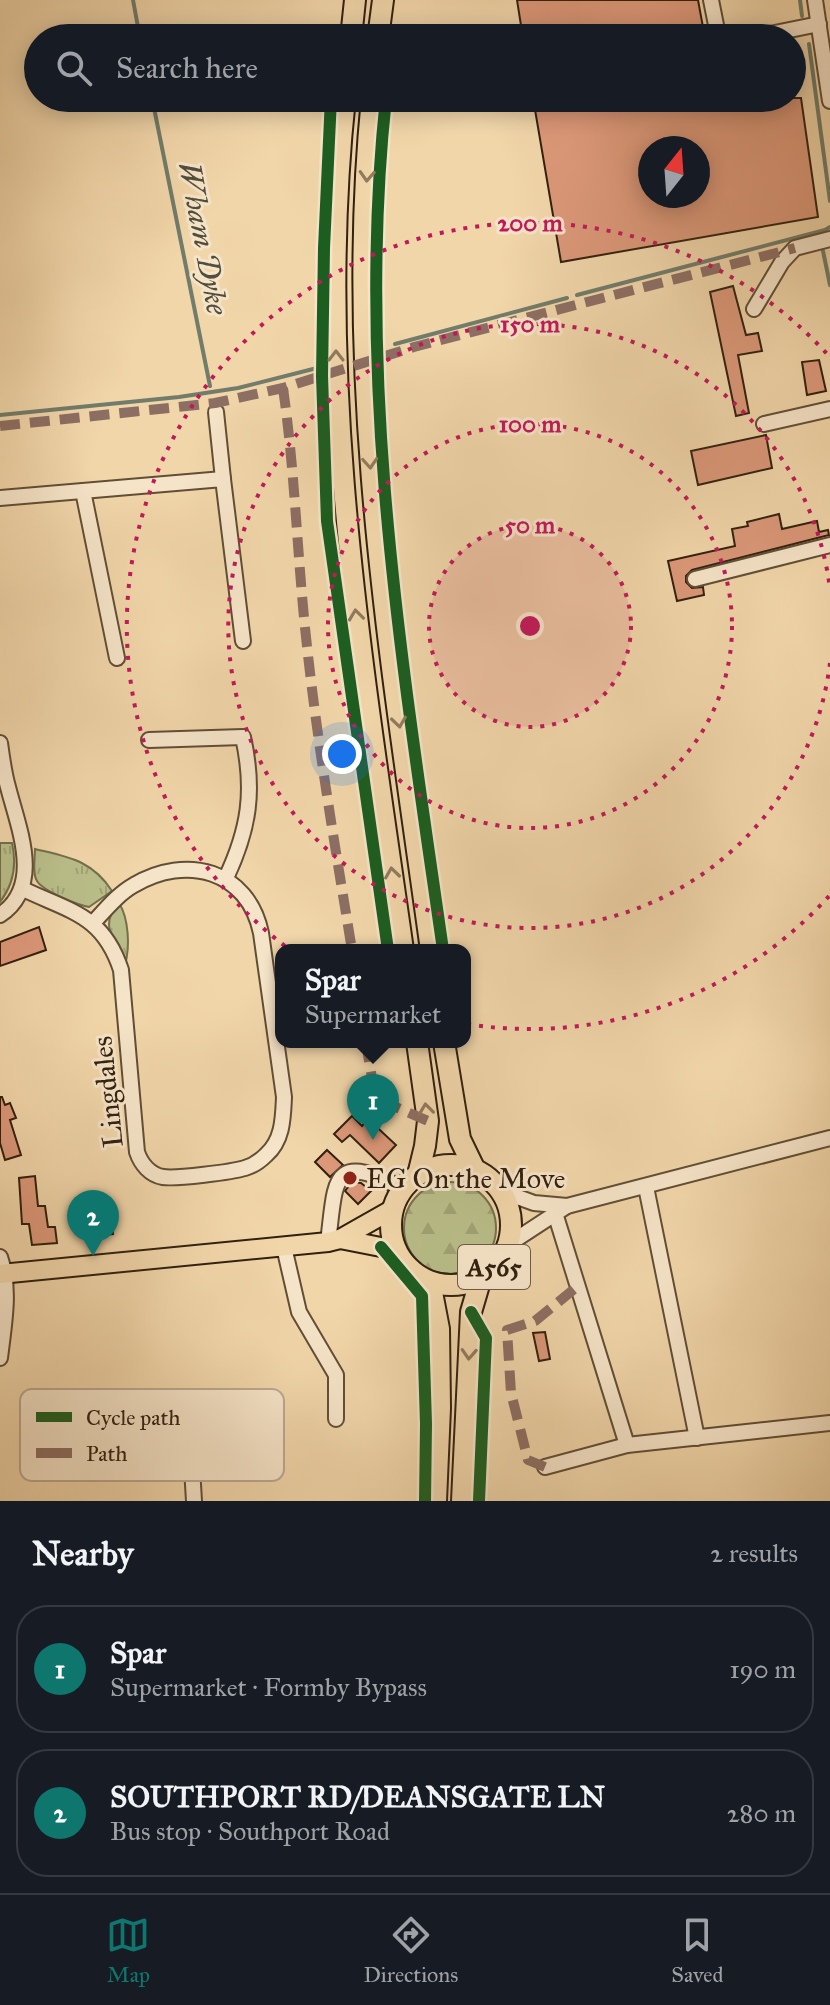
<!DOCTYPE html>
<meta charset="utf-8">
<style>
body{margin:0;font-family:"IM FELL Great Primer",serif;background:#242831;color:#f1f3f6}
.compass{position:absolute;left:638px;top:136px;width:72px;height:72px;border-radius:50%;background:#171b24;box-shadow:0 4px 20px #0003;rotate:17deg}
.you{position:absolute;left:342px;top:754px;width:28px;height:28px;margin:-20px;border:6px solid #fff;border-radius:50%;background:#1a73e8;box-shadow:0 0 0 12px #1a73e833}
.badge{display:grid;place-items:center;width:52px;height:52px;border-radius:50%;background:#0f766e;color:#fff;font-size:26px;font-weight:700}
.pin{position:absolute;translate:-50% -66px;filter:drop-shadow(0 2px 4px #0008)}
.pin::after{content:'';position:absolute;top:42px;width:28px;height:24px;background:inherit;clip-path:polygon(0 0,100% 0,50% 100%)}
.popup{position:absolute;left:275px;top:944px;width:196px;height:104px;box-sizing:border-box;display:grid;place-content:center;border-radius:16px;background:#171b24;filter:drop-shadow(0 2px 6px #0005);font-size:26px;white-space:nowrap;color:#9ea1a6}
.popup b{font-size:30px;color:#f1f3f6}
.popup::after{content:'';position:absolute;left:50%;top:100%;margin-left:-16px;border:16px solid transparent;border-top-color:#171b24}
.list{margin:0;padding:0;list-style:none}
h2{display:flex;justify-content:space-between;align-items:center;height:104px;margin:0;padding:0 32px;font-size:34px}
h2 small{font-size:26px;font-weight:400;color:#9ea1a6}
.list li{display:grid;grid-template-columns:52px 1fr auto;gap:24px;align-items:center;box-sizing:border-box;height:128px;margin:0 16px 16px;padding:0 16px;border:2px solid #363941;border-radius:32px}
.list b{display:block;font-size:30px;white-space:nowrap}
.list p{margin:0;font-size:26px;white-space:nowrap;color:#9ea1a6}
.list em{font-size:26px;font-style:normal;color:#9ea1a6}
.icon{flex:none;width:44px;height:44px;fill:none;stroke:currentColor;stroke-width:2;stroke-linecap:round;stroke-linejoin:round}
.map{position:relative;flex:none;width:830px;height:1501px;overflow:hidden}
.search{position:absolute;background:#171b24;box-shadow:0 4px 20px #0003;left:24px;right:24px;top:24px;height:88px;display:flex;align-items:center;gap:20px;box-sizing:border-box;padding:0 28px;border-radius:44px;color:#9ea1a6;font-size:30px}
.sheet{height:392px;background:#171b24}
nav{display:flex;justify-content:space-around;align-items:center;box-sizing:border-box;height:112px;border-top:2px solid #363941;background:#171b24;font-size:22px;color:#9ea1a6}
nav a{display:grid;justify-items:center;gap:4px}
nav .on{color:#0f766e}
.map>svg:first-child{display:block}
.grass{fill:url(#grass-tufts);stroke:#756f4c;stroke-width:2}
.forest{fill:url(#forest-firs);stroke:#756f4c;stroke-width:2}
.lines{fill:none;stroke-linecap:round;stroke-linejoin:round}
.stream{stroke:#717c6a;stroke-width:4}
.building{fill:#dc9879;stroke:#312010;stroke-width:2;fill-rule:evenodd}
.minor-casing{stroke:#614e36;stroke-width:18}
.major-casing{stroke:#312010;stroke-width:22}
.highway-casing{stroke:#312010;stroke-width:24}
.minor{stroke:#f6e4c8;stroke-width:14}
.major{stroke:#f1d6aa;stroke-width:18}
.highway{stroke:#f1d6aa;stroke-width:20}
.quiet{stroke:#8d6e63;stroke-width:10;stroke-dasharray:20 10;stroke-linecap:butt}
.cycleway-casing{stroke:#f6e4c8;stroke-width:17}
.cycleway{stroke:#1b5e20;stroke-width:12}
.oneway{stroke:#917b5d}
.ring{fill:none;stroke:#c2185b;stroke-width:4;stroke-dasharray:4 8}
.poi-dot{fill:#8f2418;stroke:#f6e4c8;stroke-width:3}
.labels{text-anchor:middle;stroke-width:6;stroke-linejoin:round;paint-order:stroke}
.shield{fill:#f6e4c8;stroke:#6c5b47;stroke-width:2}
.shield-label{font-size:26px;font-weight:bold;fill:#312010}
.street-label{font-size:28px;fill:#312010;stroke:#f6e4c8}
.poi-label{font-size:28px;fill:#312010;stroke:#f6e4c8;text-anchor:start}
.water-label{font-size:30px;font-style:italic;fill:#514e3d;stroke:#f6e4c8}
.key{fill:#f6e4c8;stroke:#bba991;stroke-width:2}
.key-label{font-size:22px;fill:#312010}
.centre{fill:#c2185b;stroke:#f6e4c8;stroke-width:4}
.ring-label{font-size:24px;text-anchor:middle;font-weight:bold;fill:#c2185b;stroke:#f6e4c8;stroke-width:6;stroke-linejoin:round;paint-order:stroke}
</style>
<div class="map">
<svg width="830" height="1501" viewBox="0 0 830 1501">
<defs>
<pattern id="grass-tufts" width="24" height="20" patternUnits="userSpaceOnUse" patternTransform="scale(2)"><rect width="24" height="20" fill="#b9be89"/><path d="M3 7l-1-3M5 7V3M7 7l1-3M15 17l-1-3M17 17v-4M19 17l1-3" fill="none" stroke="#a0a375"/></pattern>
<pattern id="forest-firs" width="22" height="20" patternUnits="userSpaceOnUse" patternTransform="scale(2)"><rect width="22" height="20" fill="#b9be89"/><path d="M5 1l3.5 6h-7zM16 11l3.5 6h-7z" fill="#a0a375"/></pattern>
</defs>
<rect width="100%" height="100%" fill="#f1d6aa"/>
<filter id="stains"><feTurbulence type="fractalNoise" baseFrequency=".0025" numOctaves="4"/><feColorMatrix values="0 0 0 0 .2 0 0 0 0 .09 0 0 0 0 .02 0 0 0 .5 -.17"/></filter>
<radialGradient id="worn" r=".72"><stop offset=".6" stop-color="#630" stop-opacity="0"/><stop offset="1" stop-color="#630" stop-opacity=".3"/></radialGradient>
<g class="grass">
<path d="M0,843H12C17,865 14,884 0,902Z"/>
<path d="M35,849C68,857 92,860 112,891L89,907C78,905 43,891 37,881C32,873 35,859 35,849Z"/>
<path d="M119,903C129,919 130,947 125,965C117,939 97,927 119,903Z"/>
</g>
<circle class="forest" cx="450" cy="1228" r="46"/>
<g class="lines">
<g class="stream">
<path d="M133,0L140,38"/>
<path d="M800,0L802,16"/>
<path d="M809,44L830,201"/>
<path d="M152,98L210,386"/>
<path d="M823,251L830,285"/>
<path d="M577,295L825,230L830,227"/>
<path d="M395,344L567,298"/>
<path d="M0,415L179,397L238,388L317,368"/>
</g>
</g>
<g class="building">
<path d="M517,0H698L705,38H523Z"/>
<path d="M533,98H801L818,217L561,262ZM650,148H698V196H650Z"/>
<path d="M733,286L746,335L758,333L762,351L738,355L749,413L736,416L710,292Z"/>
<path d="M819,360L826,391L807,395L802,362Z"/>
<path d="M766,435L772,468L698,485L691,451Z"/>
<path d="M779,514L782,529L817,521L819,532L828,530L829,535L692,570L686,576V582L692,588L703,587L704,595L677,601L668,561L735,546L732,529L748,526L747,522Z"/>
<path d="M39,927L46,950L0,966V942Z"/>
<path d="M0,1097H2L5,1105L10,1103L16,1118L10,1120L21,1155L5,1160L0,1143Z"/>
<path d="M352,1116L362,1126L368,1119L396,1145L379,1163L350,1135L342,1142L334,1134Z"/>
<path d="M327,1150L343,1165L330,1177L315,1162Z"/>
<path d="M35,1176L38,1206H45L48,1227H55L57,1243L32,1245L29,1224H22L19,1178Z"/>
<path d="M352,1182L361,1183L371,1191L358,1204L345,1191Z"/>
<path d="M110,1204L113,1234L82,1237L80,1207Z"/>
<path d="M545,1332L550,1359L539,1361L533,1333Z"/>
</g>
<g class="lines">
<g class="minor-casing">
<g id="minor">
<path d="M711,0L718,35L723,38"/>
<path d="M815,0L830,101"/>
<path d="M750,38L819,24"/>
<path d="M754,309L782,262L795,248L830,239"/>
<path d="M216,412L223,479"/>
<path d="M764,424L830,409"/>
<path d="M83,491L117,658"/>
<path d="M0,498L223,479L243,641"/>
<path d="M695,579L830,545"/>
<path d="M149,740L243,737C255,791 249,829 226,878"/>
<path d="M0,743C2,758 4,773 8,787C18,827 44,886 0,915"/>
<path d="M23,889C71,912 103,915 121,970L137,1152C141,1164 150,1175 163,1177C176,1179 232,1172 245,1168C252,1166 260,1161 266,1155C283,1140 283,1118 284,1097L261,933C248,870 186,854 134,885C118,894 106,909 93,923"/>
<path d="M646,1187L697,1438"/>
<path d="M501,1191L534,1203L567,1206"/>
<path d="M555,1213L627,1445"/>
<path d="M328,1242C336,1180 330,1150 403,1189"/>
<path d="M509,1244L567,1206L830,1138"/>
<path d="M284,1247L299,1312L336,1375V1419"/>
<path d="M0,1257C11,1289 4,1324 0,1358"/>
<path d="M179,1414L189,1418L194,1501"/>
<path d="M190,1443L228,1441"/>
<path d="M545,1467L627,1445L830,1423"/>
</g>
</g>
<g class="major-casing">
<g id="major">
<path d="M340,1239L396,1250"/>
<path d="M0,1274L328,1242L340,1239L393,1209"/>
</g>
</g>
<g class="highway-casing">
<g id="highway">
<path d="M351,38L355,0"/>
<path d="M378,38L383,0"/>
<path d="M345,98C314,384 363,668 403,950"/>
<path d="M372,98C343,384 392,667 431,950"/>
<path d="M417,1042L428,1121L425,1146L418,1175"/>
<path d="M444,1042L460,1139L475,1170"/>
<circle cx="451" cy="1225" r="60"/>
<path d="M430,1282L439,1329L440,1408L436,1501"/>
<path d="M462,1501L471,1312L481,1278"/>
</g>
</g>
<use href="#minor" class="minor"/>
<use href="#major" class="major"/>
<use href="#highway" class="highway"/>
<g class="quiet">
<path d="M283,388C295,471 297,554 306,637C317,742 335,846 352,950"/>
<path d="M0,426L215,403L283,388L414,347L795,248"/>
<path d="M366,1042C376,1104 371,1096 428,1121"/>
<path d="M545,1467L528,1460L511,1393L507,1330L535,1321L578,1286"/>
</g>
<g class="cycleway-casing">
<g id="cycleway">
<path d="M331,98L324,248L322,376L327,521L388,950"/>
<path d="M386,98C355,383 403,669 443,950"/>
<path d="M381,1247L422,1296L426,1424L425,1501"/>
<path d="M471,1312L486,1338L479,1501"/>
</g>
</g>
<use href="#cycleway" class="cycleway"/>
</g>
<defs><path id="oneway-chevron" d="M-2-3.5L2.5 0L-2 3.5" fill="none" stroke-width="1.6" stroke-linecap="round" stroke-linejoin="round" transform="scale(2)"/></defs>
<g class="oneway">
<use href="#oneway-chevron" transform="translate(367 176) rotate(93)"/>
<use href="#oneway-chevron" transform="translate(336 356) rotate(-90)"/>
<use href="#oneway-chevron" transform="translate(370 463) rotate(86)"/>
<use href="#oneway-chevron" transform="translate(356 615) rotate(-97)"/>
<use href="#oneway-chevron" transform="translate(399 722) rotate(82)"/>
<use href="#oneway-chevron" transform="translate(392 873) rotate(-98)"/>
<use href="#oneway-chevron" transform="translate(426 1109) rotate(-97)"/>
<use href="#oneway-chevron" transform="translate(469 1354) rotate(93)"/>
</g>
<circle cx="530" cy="626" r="101" fill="#c2185b" fill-opacity=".12"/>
<g class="ring">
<circle cx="530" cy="626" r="101"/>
<circle cx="530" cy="626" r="202"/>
<path d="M830 663A302 302 0 1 1 830 589"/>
<path d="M829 896A403 403 0 1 1 829 356"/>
</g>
<circle class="poi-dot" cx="350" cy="1178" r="8"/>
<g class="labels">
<rect class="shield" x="458" y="1245" width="72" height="44" rx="6"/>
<g class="shield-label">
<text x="494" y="1276">A565</text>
</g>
<g class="street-label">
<text transform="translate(107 1092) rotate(-96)" y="10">Lingdales</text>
</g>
<g class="poi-label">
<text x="366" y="1188">EG On the Move</text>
</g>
<g class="water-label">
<text transform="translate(203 238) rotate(79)" y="10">Wham Dyke</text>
</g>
</g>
<rect x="20" y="1389" width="264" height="92" rx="12" class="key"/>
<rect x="36" y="1412" width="36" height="10" fill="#1b5e20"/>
<rect x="36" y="1448" width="36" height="10" fill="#8d6e63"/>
<g class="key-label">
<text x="86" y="1425">Cycle path</text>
<text x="86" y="1461">Path</text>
</g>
<circle cx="530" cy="626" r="12" class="centre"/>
<g class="ring-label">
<text x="530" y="231">200 m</text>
<text x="530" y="332">150 m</text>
<text x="530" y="432">100 m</text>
<text x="530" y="533">50 m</text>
</g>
<rect width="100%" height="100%" filter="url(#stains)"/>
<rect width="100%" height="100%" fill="url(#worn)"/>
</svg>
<svg class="compass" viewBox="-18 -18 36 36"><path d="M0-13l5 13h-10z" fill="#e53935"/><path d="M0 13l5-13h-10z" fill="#9ea1a6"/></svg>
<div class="you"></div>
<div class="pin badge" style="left:373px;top:1140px">1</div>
<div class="popup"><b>Spar</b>Supermarket</div>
<div class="pin badge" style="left:93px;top:1256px">2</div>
<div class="search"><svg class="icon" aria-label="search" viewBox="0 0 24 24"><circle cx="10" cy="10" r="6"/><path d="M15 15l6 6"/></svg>Search here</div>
</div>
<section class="sheet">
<h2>Nearby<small>2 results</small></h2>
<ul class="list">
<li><span class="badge">1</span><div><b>Spar</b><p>Supermarket · Formby Bypass</p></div><em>190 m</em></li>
<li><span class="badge">2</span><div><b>SOUTHPORT RD/DEANSGATE LN</b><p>Bus stop · Southport Road</p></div><em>280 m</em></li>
</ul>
</section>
<nav>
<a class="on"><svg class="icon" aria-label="map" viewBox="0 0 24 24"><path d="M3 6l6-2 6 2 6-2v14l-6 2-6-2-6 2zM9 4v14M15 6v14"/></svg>Map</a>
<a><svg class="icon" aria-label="directions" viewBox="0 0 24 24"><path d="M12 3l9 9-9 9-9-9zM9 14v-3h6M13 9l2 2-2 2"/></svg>Directions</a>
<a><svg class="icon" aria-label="saved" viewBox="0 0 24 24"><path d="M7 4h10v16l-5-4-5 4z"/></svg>Saved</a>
</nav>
